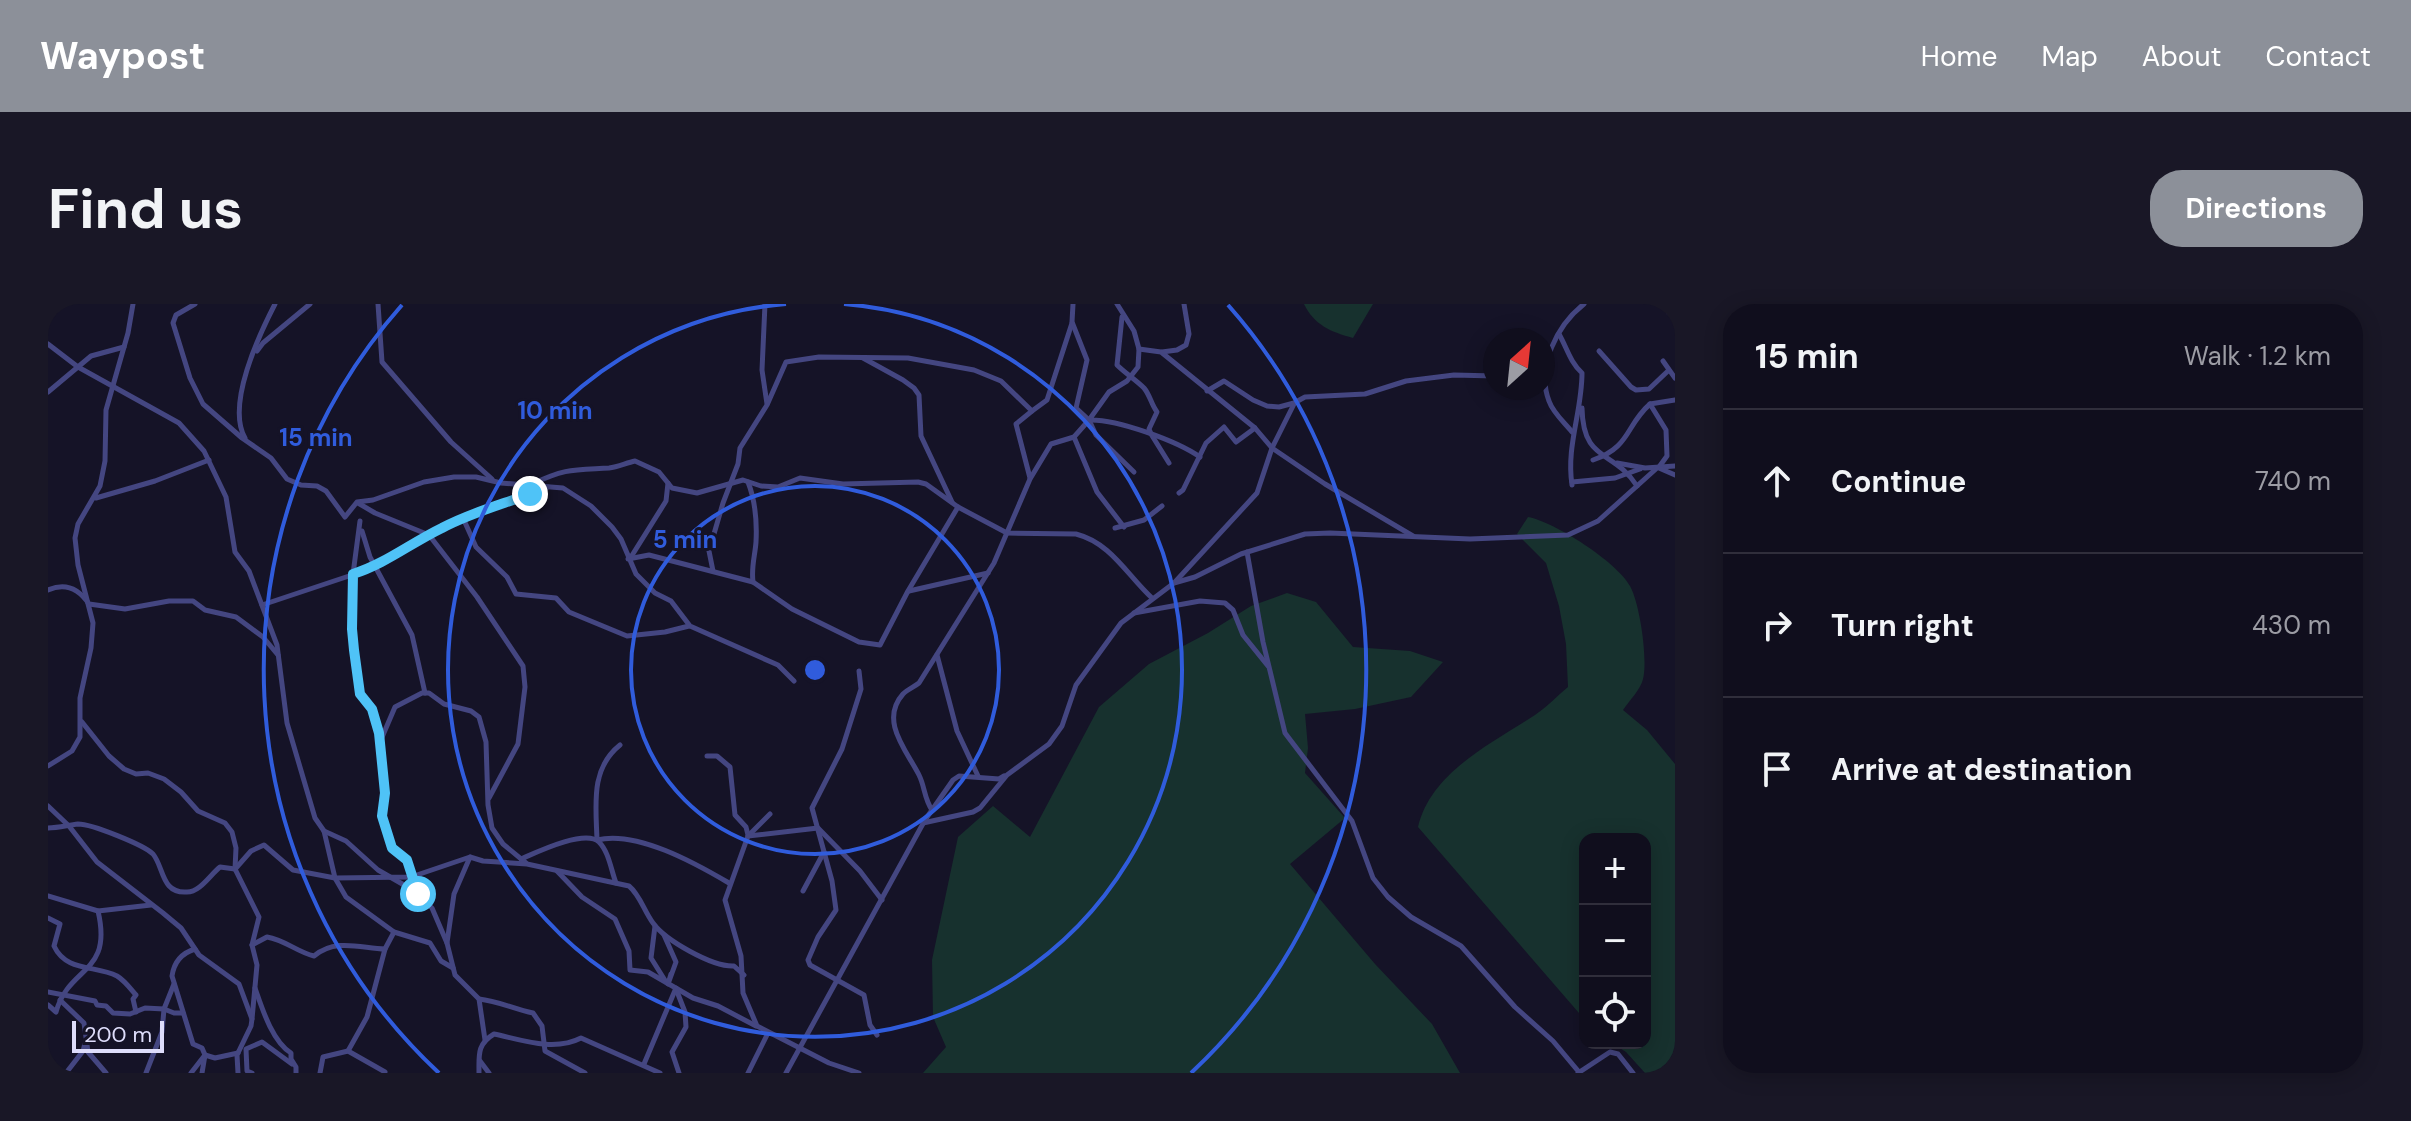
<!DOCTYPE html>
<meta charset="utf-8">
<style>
body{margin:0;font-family:"DM Sans",sans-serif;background:#191726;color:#f1f3f6}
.controls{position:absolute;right:24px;bottom:24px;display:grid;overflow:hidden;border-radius:16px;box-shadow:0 4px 20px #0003}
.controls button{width:72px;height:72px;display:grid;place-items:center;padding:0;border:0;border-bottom:2px solid #302e3b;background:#100e1d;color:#f1f3f6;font:40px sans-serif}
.compass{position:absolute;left:1435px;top:24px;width:72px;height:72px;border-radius:50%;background:#100e1d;box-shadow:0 4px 20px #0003;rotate:27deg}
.scale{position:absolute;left:24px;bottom:20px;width:92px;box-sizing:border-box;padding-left:8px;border:4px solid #deddfb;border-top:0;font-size:22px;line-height:28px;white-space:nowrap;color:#deddfb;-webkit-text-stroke:6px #151327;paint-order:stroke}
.stop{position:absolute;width:24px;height:24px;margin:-18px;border:6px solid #4fc3f7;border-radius:50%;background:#fff}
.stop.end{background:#4fc3f7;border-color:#fff;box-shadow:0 2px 8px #0008}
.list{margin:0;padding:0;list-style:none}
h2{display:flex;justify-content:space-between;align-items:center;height:104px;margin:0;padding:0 32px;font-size:34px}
h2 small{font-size:26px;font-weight:400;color:#9c9ca4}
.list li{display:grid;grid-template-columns:52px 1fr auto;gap:24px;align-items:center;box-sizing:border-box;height:144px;padding:0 32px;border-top:2px solid #302e3b}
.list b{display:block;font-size:30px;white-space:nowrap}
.list em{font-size:26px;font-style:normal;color:#9c9ca4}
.icon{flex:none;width:44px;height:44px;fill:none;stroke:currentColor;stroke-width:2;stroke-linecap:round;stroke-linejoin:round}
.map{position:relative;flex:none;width:1627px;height:769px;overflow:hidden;border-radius:32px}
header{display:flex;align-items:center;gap:48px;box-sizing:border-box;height:112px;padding:0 40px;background:#8c9099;color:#fff}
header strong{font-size:38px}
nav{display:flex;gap:44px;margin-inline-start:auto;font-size:28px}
.intro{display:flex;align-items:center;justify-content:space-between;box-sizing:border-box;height:192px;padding:0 48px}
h1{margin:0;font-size:56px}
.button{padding:20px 36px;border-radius:32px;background:#8c9099;color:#fff;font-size:28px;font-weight:700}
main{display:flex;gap:48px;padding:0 48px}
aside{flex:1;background:#100e1d;border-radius:32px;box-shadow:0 4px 20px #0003}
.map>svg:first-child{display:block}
.green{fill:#17312e}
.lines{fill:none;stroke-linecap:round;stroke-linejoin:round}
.minor{stroke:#444681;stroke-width:5}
.route{stroke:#4fc3f7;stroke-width:10}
.ring{fill:none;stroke:#305cdc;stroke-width:4}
.centre{fill:#305cdc;stroke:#151327;stroke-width:4}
.ring-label{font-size:24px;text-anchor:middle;font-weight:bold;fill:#305cdc;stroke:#151327;stroke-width:6;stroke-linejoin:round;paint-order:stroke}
</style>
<header>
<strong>Waypost</strong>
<nav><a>Home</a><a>Map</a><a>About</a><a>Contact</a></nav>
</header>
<div class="intro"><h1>Find us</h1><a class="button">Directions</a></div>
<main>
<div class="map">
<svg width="1627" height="769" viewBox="0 0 1627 769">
<rect width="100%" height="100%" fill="#151327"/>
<g class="green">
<path d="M1256,0H1325L1305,34C1283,28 1266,21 1256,0Z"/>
<path d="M1480,213C1507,218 1569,258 1582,282C1592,300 1600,356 1595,375C1593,385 1581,397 1575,406L1599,426L1627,460V769H1597L1578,748L1564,739H1597V535H1537V716L1370,523C1383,468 1443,440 1487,411C1499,403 1509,392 1520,383L1518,340L1511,302L1498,259L1469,230Z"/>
<path d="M1239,289L1268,298L1305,343L1362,347L1395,358L1363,393L1307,405L1257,410L1260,444L1257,469L1297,514L1242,560L1327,660L1384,720L1412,769H875L898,743L885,713L884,656L910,533L945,502L982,533L1051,403L1101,360L1160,329L1203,302Z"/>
</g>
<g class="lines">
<g class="minor">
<path d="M147,0L128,11L125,19L142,74L155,100L194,134L223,154L239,175L253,181L269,182L278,187L297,213L309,198L325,196L376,178L406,173H428L453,179L515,184L543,202L564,223L573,235L588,270L607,289L623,297L642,322L730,361L746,377"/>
<path d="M330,0L334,58L403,138L444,175"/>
<path d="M717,0L714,66L719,100"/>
<path d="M1069,0L1086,27L1091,45L1113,48L1207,124L1224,144L1277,180L1365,232"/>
<path d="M1621,9L1627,10"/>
<path d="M1074,13L1069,61C1077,69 1088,76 1096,84C1102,91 1103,100 1109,108L1101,125L1103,130L1121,159"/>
<path d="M1511,30C1519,44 1522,58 1534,69C1534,108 1518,142 1524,181"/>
<path d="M0,40L30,63L131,119L156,147L178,193L187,248L201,267L229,341L239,419L267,514L276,527L287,574L298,593L346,628L382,639L393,657L405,664"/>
<path d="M1091,45L1090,63L1079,77L1061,88L1041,116C1069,115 1129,137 1152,153"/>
<path d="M209,47L215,39L262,0"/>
<path d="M1551,47L1583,83L1588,86L1601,85L1621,66"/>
<path d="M1114,48L1129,46L1138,41L1141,30L1136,0"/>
<path d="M815,54L855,76L866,84L871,91L873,132L904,198"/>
<path d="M1615,57L1627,74"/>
<path d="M1159,87L1176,77L1205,96L1219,102L1231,103L1246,99L1257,93L1317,90L1358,77L1406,71L1447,72"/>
<path d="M0,88L43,52L76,43"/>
<path d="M1602,100L1618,126L1619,152L1611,163"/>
<path d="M1534,104C1535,159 1565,145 1589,182"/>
<path d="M984,107L999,96L1024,19"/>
<path d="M1041,116L1048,131L1086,168"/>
<path d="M1524,128C1517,119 1505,109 1501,97C1488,63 1509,21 1536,0"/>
<path d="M1026,133L1049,188L1076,223"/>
<path d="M197,134C178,101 211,31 227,0"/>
<path d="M1545,156C1583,143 1577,122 1602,100L1627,96"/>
<path d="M1569,159L1597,164L1627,162"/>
<path d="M1611,164L1627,171"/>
<path d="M700,178C707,196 709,219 708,238C707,252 703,263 705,278"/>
<path d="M1524,178L1567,174L1592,165"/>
<path d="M484,180C518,164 525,166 561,164C570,163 578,159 587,157L611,168L624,184L649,189L695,176L713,182L730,183L752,174L795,180L870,178L878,180L910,203L959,229L1028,230C1063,239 1079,271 1104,294"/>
<path d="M1131,189L1135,186L1158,139L1176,123L1188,138L1207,124"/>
<path d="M48,194L107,177L161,156"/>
<path d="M310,199L327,209L381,231L429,293L475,362L477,383L470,440L441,494"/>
<path d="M415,214L428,243L459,273L468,290L508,294L521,308L579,332L617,328L641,322"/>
<path d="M312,217L305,270L304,325L312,390L324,405L331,429L337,489L334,512L339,532L344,544L359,556L370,590"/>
<path d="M1067,224L1096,216L1114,202"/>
<path d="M314,227L322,253L364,331L377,389"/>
<path d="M1199,248L1215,338L1237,429L1304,517L1325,574L1340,593L1363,613L1413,642L1467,703L1505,737L1531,768"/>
<path d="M583,253L618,197L620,179"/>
<path d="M580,255L601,251L705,278L744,305L811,338L832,341L860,287L910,203"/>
<path d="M665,267L661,247L675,199L690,160L692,144L719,101L738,58L771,53L860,54L926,66L953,77L984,107L968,120L982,174"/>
<path d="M1127,278L1209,189L1224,144L1246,100"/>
<path d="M0,286C18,278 31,285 41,300L77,305L121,297H145L157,306L188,313L215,333L230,351"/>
<path d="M861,287L940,269"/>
<path d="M214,301L328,263L393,224L428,208L500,183"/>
<path d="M1086,309L1152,297L1177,299L1185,306L1195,331L1220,362"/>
<path d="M889,351L909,427L930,472"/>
<path d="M811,367L813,385L794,445L764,504L784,577L788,606L770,633L760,656L762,661L816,691L822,721L829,731"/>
<path d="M34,418L61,452L76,465L88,470L100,469L116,475L133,488L150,507L177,519L184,528L188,544L187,565L211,613L204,641L209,661L204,715"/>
<path d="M332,438L347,403L374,389H381L396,400L423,407L431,413L438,438L440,501L444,524L455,540L478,559"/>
<path d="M572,441C542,465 548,501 549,536C588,526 647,559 681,579"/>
<path d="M659,452H669L682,463L687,511L698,523L700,531"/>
<path d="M0,462L24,447L32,433V394L43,344L45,319L30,261L27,234L30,220L52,182L57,157L58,106L80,29L85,0"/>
<path d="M0,502L21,522L49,558L115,609L133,624L151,651L191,680L204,715L203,722L189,751L190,769"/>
<path d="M884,506C876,494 877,483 871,471C859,447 831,417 855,390C860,385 866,383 871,379L946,259L982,175L1003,140L1026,133L1041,116L1028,104L1039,56L1024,18L1025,0"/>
<path d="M722,510L700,532L677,596L693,652L695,689L709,722L781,759L811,769"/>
<path d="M875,519L925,508L932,504L959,471L1001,440L1014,422L1028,381L1073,319L1126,279L1147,273L1193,250L1257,230L1282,229L1422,235L1520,231L1550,217L1609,164"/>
<path d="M0,524C11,524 20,521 30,520C44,520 96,541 105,550C116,563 113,590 139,588C152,588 162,571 172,563L187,565"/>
<path d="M276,527L298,537L330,566L363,585L384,604L399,639L407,671L431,695L437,736"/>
<path d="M700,532L770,524L812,567L834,596"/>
<path d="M473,555C489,548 537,525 551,538C561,548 563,566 568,579"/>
<path d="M188,564L203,547L216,541L245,566L287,574L363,573L422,553"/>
<path d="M509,567L534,593L567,615L581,647L582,666L600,668L645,694L670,702L708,722"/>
<path d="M755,587L776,548"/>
<path d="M0,592L50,607L103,601"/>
<path d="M0,614L12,620L6,642C18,668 47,661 69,672C76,676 82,684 88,691L85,695L88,708"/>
<path d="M607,622L603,654L618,678"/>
<path d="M616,631L628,658L620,680L623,670"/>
<path d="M399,639L406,590L422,553L435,557L479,560L581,582C592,591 596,607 605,619C617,636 664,663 686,662L696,671"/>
<path d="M204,641L219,633C237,636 249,648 266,652C288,634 312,644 337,645L346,628"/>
<path d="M147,645C134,649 126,658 124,672L145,740L154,744L157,751L154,769"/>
<path d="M207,684C214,704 224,737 243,749V755L248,763V769"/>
<path d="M628,685L637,708L638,723L624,748L631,769"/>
<path d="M0,688L47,697L49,701L58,702L65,709L82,710L97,704L116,705L126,709H135"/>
<path d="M431,695C450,697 466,705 485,709L494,722L497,747L537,769"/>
<path d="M12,696L36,719L40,748L58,769"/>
<path d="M0,701L8,708C21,661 65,671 50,607"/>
<path d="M300,747L319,713L337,645"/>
<path d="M432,757L441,769"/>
<path d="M596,760L628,684"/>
<path d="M18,769L35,747L37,739"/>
<path d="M98,769L114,728L116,705L126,680"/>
<path d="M143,769L157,751L167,754L190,749"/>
<path d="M204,769L199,767L198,745L214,738L244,760"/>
<path d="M272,769L275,753L300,747L337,768"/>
<path d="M431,769C431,751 429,740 446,730C474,736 506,748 533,734L612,769"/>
<path d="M700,769L720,729"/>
<path d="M738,769L877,516L905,476L911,472L951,475L956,472"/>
<path d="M1530,769L1562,748L1570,750L1585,769"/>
</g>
</g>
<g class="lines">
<path class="route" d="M370,590L359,556L344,544L334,512L337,489L331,429L324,405L312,390L306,346L304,325L305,270C337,260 363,239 394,224C422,209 452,201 482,190"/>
</g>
<g class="ring">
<circle cx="767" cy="366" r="184"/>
<path d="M796 0A367 367 0 1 1 738 0"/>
<path d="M391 769A551 551 0 0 1 354 1M1180 1A551 551 0 0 1 1143 769"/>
</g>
<circle cx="767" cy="366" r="12" class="centre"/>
<g class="ring-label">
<text x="507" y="115">10 min</text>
<text x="268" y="142">15 min</text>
<text x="637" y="244">5 min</text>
</g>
</svg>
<div class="controls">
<button>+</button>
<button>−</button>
<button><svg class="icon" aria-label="locate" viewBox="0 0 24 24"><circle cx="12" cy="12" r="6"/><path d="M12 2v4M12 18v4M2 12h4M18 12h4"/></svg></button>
</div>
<svg class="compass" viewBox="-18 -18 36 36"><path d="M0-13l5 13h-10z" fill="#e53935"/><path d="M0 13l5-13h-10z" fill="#9c9ca4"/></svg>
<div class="scale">200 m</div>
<div class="stop" style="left:370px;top:590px"></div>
<div class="stop end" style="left:482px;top:190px"></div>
</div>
<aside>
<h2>15 min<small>Walk · 1.2 km</small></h2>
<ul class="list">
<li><svg class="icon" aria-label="ahead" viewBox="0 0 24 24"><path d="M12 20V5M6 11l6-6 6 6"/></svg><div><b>Continue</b></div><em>740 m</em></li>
<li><svg class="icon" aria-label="right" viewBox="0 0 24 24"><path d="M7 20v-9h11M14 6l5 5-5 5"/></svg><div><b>Turn right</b></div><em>430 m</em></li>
<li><svg class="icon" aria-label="arrive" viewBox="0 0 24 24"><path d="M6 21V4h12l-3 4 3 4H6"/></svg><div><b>Arrive at destination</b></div></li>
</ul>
</aside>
</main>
